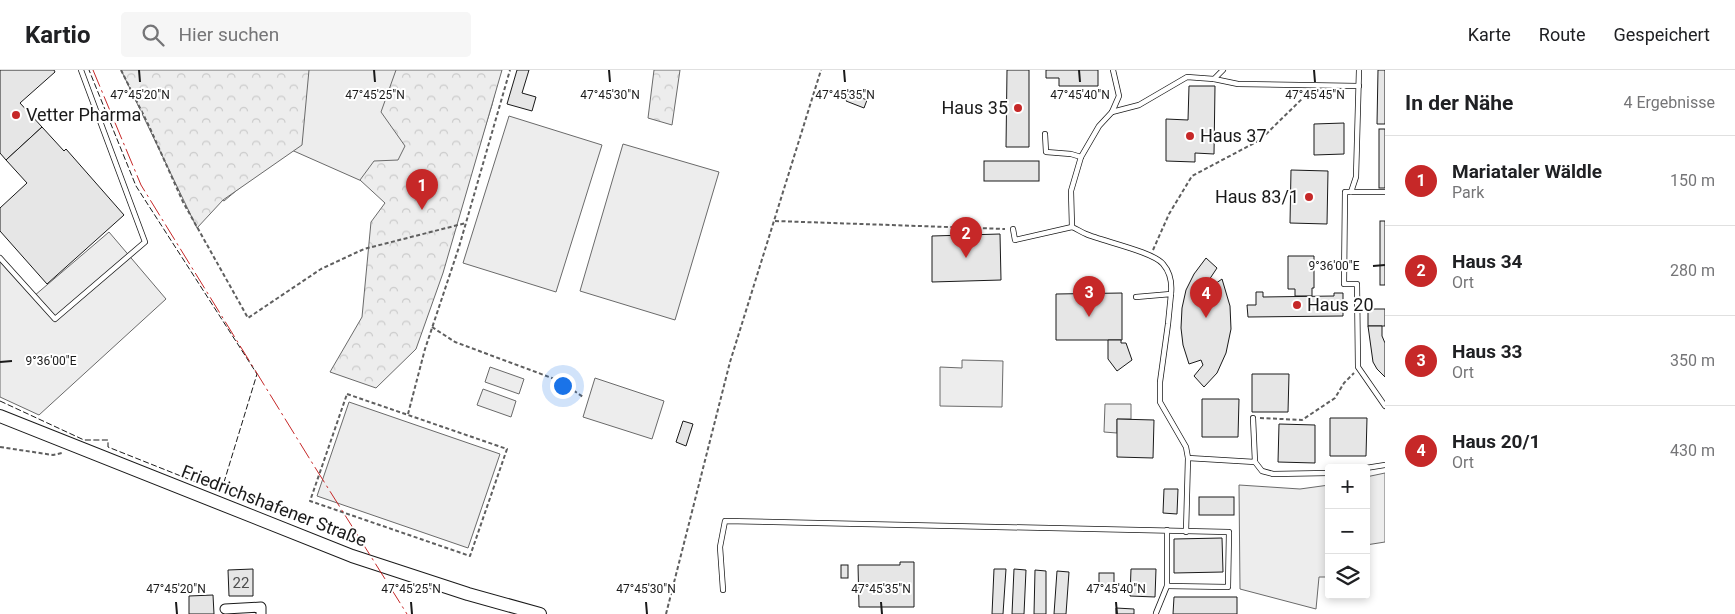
<!DOCTYPE html>
<html lang="de">
<meta charset="utf-8">
<style>
body{margin:0;font-family:Roboto,sans-serif;background:#f6f6f6;color:#202124}
.controls{position:absolute;right:15px;bottom:15px;display:grid;overflow:hidden;border-radius:5px;box-shadow:0 2px 8px #0003}
.controls button{width:45px;height:45px;display:grid;place-items:center;padding:0;border:0;border-bottom:1px solid #e0e0e0;background:#fff;color:#202124;font:25px sans-serif}
.you{position:absolute;left:562px;top:315px;width:18px;height:18px;margin:-12px;border:4px solid #fff;border-radius:50%;background:#1a73e8;box-shadow:0 0 0 8px #1a73e833}
.badge{display:grid;place-items:center;width:32px;height:32px;border-radius:50%;background:#c62828;color:#fff;font-size:16px;font-weight:700}
.pin{position:absolute;translate:-50% -41px;filter:drop-shadow(0 1px 2px #0008)}
.pin::after{content:'';position:absolute;top:26px;width:18px;height:15px;background:inherit;clip-path:polygon(0 0,100% 0,50% 100%)}
.list{margin:0;padding:0;list-style:none}
h2{display:flex;justify-content:space-between;align-items:center;height:65px;margin:0;padding:0 20px;font-size:21px}
h2 small{font-size:16px;font-weight:400;color:#757577}
.list li{display:grid;grid-template-columns:32px 1fr auto;gap:15px;align-items:center;box-sizing:border-box;height:90px;padding:0 20px;border-top:1px solid #e0e0e0}
.list b{display:block;font-size:19px;white-space:nowrap}
.list p{margin:0;font-size:16px;white-space:nowrap;color:#757577}
.list em{font-size:16px;font-style:normal;color:#757577}
.icon{flex:none;width:28px;height:28px;fill:none;stroke:currentColor;stroke-width:2;stroke-linecap:round;stroke-linejoin:round}
.map{position:relative;flex:none;width:1385px;height:544px;overflow:hidden}
header{display:flex;align-items:center;gap:30px;box-sizing:border-box;height:70px;padding:0 25px;background:#fff;border-bottom:1px solid #e0e0e0}
header strong{font-size:24px}
nav{display:flex;gap:28px;margin-inline-start:auto;font-size:18px}
.search{width:350px;height:45px;background:#f6f6f6;display:flex;align-items:center;gap:12px;box-sizing:border-box;padding:0 18px;border-radius:5px;color:#757577;font-size:19px}
main{display:flex}
aside{flex:1;background:#fff}
.map>svg:first-child{display:block}
.built{fill:#ededed;stroke:#6a6a6a}
.forest{fill:url(#forest-crowns);stroke:#6a6a6a}
.building{fill:#e6e6e6;stroke:#1a1a1a}
.lines{fill:none;stroke-linecap:round;stroke-linejoin:round}
.lane-casing{stroke:#1a1a1a;stroke-width:6}
.street-casing{stroke:#1a1a1a;stroke-width:11}
.secondary-casing{stroke:#1a1a1a;stroke-width:14}
.path{stroke:#5f5f5f;stroke-width:2;stroke-dasharray:4 2.5;stroke-linecap:butt}
.lane{stroke:#fff;stroke-width:4.5}
.street{stroke:#fff;stroke-width:9}
.secondary{stroke:#fff;stroke-width:12}
.fence{stroke:#1a1a1a;stroke-width:1;stroke-dasharray:6 2.5;stroke-linecap:butt}
.power{stroke:#c62828;stroke-width:1;stroke-dasharray:18 4 2.5 4;stroke-linecap:butt}
.ticks{fill:none;stroke:#1a1a1a;stroke-width:2}
.poi-dot{fill:#c62828;stroke:#fff;stroke-width:2}
.labels{text-anchor:middle;stroke-width:4;stroke-linejoin:round;paint-order:stroke}
.number-label{font-size:15px;fill:#4d4d4d}
.poi-label{font-size:18px;fill:#1a1a1a;stroke:#fff;text-anchor:start}
.street-label{font-size:18px;fill:#1a1a1a;stroke:#fff}
.ticks-label{font-size:12px;text-anchor:middle;fill:#1a1a1a;stroke:#fff;stroke-width:4;stroke-linejoin:round;paint-order:stroke}
</style>
<header>
<strong>Kartio</strong>
<div class="search"><svg class="icon" aria-label="search" viewBox="0 0 24 24"><circle cx="10" cy="10" r="6"/><path d="M15 15l6 6"/></svg>Hier suchen</div>
<nav><a>Karte</a><a>Route</a><a>Gespeichert</a></nav>
</header>
<main>
<div class="map">
<svg width="1385" height="544" viewBox="0 0 1385 544">
<defs>
<pattern id="forest-crowns" width="20" height="18" patternUnits="userSpaceOnUse" patternTransform="scale(1.25)"><rect width="20" height="18" fill="#ededed"/><path d="M2 6a3 3 0 1 1 6 0M12 15a3 3 0 1 1 6 0" fill="none" stroke="#cbcbcb"/></pattern>
</defs>
<rect width="100%" height="100%" fill="#fff"/>
<g class="built">
<path d="M149,0H500L492,35L438,207L391,124L287,78L224,131L203,118Z"/>
<path d="M509,46L602,75L556,222L463,193Z"/>
<path d="M623,74L719,102L675,250L580,221Z"/>
<path d="M109,162L166,229L39,345L0,327V188L34,226Z"/>
<path d="M962,290L1003,291L1002,337L940,336V297L962,298Z"/>
<path d="M490,297L524,309L519,324L485,312Z"/>
<path d="M595,308L664,331L652,369L583,347Z"/>
<path d="M483,319L516,331L511,347L477,335Z"/>
<path d="M349,332L500,384L468,478L317,426Z"/>
<path d="M1105,334H1131V349H1117V363L1104,362Z"/>
<path d="M1385,403V472L1366,475V407Z"/>
<path d="M1239,415L1300,419L1329,415V507H1319L1316,539L1240,519Z"/>
</g>
<g class="forest">
<path d="M121,0H309L302,75L223,130L197,158Z"/>
<path d="M396,0H502L443,203L416,279L376,318L330,302L362,247L371,152L385,133L360,110L374,91L398,90L405,76L381,42Z"/>
<path d="M654,0H680L672,55L648,48Z"/>
</g>
<g class="building">
<path d="M0,0H54L55,2L20,33L42,57L6,90L0,83Z"/>
<path d="M517,0H529L522,23L536,27L532,41L507,34Z"/>
<path d="M1007,0H1029V77H1006Z"/>
<path d="M1046,0H1098V16H1059V8H1046Z"/>
<path d="M1378,0H1385V54H1377Z"/>
<path d="M1189,16H1215L1214,84L1195,83V92L1166,91V49L1188,50Z"/>
<path d="M849,23L867,30L864,38L846,31Z"/>
<path d="M1344,53V84L1314,85V54Z"/>
<path d="M42,57L64,81L66,79L124,145L47,214L0,161V138L27,113L6,90Z"/>
<rect x="1379" y="59" width="6" height="59"/>
<rect x="984" y="91" width="55" height="20"/>
<path d="M1291,100L1328,101L1327,154L1290,153Z"/>
<rect x="1380" y="151" width="5" height="64"/>
<path d="M1000,164L1001,210L932,212V166Z"/>
<path d="M1288,186H1314V218H1312V226H1295V219H1288Z"/>
<path d="M1206,188L1217,198L1209,210L1212,216L1222,209L1230,236L1231,259L1226,283L1217,303L1204,317L1194,306L1203,295L1201,290L1189,294L1183,275L1181,258L1182,238L1186,220L1194,204Z"/>
<path d="M1256,222H1263V227L1334,226V223H1343V246L1248,247L1247,235H1256Z"/>
<path d="M1122,223V270H1056V224Z"/>
<rect x="1368" y="239" width="17" height="17"/>
<path d="M1368,256H1382V266L1385,273V307L1377,299L1373,292Z"/>
<path d="M1108,270H1121V273H1126L1132,290L1117,301L1108,289Z"/>
<path d="M1252,304H1289L1288,342H1252Z"/>
<path d="M1202,329H1239L1238,367H1202Z"/>
<path d="M1330,348H1367L1366,386H1330Z"/>
<path d="M1117,349L1154,350L1153,388L1117,387Z"/>
<path d="M683,351L693,354L686,376L676,372Z"/>
<path d="M1279,354L1315,355V393L1278,392Z"/>
<path d="M1164,419H1178L1177,444L1163,443Z"/>
<rect x="1199" y="427" width="35" height="18"/>
<path d="M1222,468L1223,502L1174,503V469Z"/>
<path d="M900,492H914V537H859L858,495H900Z"/>
<rect x="841" y="495" width="7" height="13"/>
<path d="M253,499V526H229L228,500Z"/>
<path d="M994,499H1006L1003,544H992Z"/>
<path d="M1014,499L1026,500L1024,544H1012Z"/>
<path d="M1131,499H1156L1155,527L1130,526Z"/>
<path d="M1035,500L1046,501V544H1034Z"/>
<path d="M1057,501L1069,502L1066,544H1054Z"/>
<rect x="1099" y="503" width="15" height="14"/>
<path d="M213,525L214,544H189V526Z"/>
<path d="M1174,527H1237V544H1173Z"/>
<path d="M1116,538L1134,539V544H1116Z"/>
</g>
<g class="lines">
<g class="lane-casing">
<g id="lane">
<path d="M1214,9L1238,14L1359,16"/>
<path d="M1112,42L1139,35L1187,7L1214,9L1223,0"/>
<path d="M1045,64L1046,82L1071,84L1081,87L1099,56L1112,42L1119,26L1113,0"/>
<path d="M1351,122L1356,107L1359,0"/>
<path d="M1385,122H1345L1344,214H1357L1358,297L1385,336"/>
<path d="M1072,157L1071,121L1081,87"/>
<path d="M1013,159L1015,170L1072,157C1077,159 1081,162 1086,164C1102,171 1154,182 1163,194C1170,202 1172,214 1171,224"/>
<path d="M0,188L55,249L145,172L81,0"/>
<path d="M1136,227L1171,224L1168,254L1160,312V332L1186,377L1188,388L1186,462"/>
<path d="M1188,388L1255,392L1253,348"/>
<path d="M1255,392L1262,401L1273,404L1329,403"/>
<path d="M1366,398L1385,395"/>
<path d="M723,520L720,477L725,451L1229,462L1228,517L1167,516"/>
<path d="M1156,543L1167,516V460"/>
</g>
</g>
<g class="street-casing">
<path id="street" d="M225,539L261,537V544"/>
</g>
<g class="secondary-casing">
<path id="secondary" d="M0,346L352,486L468,524L540,544"/>
</g>
<g class="path">
<path d="M121,0L149,56L183,132L248,248L321,199L364,179L466,153"/>
<path d="M775,151L1005,159"/>
<path d="M1153,180L1169,144L1192,106L1260,70L1308,23"/>
<path d="M432,257L455,272L560,311L583,327"/>
<path d="M347,324L507,379L470,486L310,431Z"/>
<path d="M408,344L425,279L459,177L510,0"/>
<path d="M1260,348L1302,350L1335,328L1344,313L1354,303"/>
<path d="M0,377L53,385L62,383"/>
<path d="M666,544L730,292L821,0"/>
</g>
<use href="#lane" class="lane"/>
<use href="#street" class="street"/>
<use href="#secondary" class="secondary"/>
<path class="fence" d="M0,331L84,370H108V377L221,422L257,304L136,116L89,0"/>
<path class="power" d="M93,0L141,115L311,391L407,544"/>
</g>
<path class="ticks" d="M139,0L140,12M374,0L375,12M609,0L610,12M844,0L845,12M1079,0L1080,12M1314,0L1315,12M1373,196L1385,195M0,292L12,291M176,532L177,544M411,532L412,544M646,532L647,544M881,532L882,544M1116,532L1117,544"/>
<g class="poi-dot">
<circle cx="1018" cy="38" r="5"/>
<circle cx="16" cy="45" r="5"/>
<circle cx="1190" cy="66" r="5"/>
<circle cx="1309" cy="127" r="5"/>
<circle cx="1297" cy="235" r="5"/>
</g>
<g class="labels">
<g class="number-label">
<text x="241" y="518">22</text>
</g>
<g class="poi-label">
<text x="1008" y="44" text-anchor="end">Haus 35</text>
<text x="26" y="51">Vetter Pharma</text>
<text x="1200" y="72">Haus 37</text>
<text x="1299" y="133" text-anchor="end">Haus 83/1</text>
<text x="1307" y="241">Haus 20</text>
</g>
<g class="street-label">
<text transform="translate(274 436) rotate(21)" y="6">Friedrichshafener Straße</text>
</g>
</g>
<g class="ticks-label">
<text x="140" y="29">47°45'20"N</text>
<text x="375" y="29">47°45'25"N</text>
<text x="610" y="29">47°45'30"N</text>
<text x="845" y="29">47°45'35"N</text>
<text x="1080" y="29">47°45'40"N</text>
<text x="1315" y="29">47°45'45"N</text>
<text x="1334" y="200">9°36'00"E</text>
<text x="51" y="295">9°36'00"E</text>
<text x="176" y="523">47°45'20"N</text>
<text x="411" y="523">47°45'25"N</text>
<text x="646" y="523">47°45'30"N</text>
<text x="881" y="523">47°45'35"N</text>
<text x="1116" y="523">47°45'40"N</text>
</g>
</svg>
<div class="controls">
<button>+</button>
<button>−</button>
<button><svg class="icon" aria-label="layers" viewBox="0 0 24 24"><path d="M12 4l9 5-9 5-9-5zM3 14l9 5 9-5"/></svg></button>
</div>
<div class="you"></div>
<div class="pin badge" style="left:422px;top:140px">1</div>
<div class="pin badge" style="left:966px;top:188px">2</div>
<div class="pin badge" style="left:1089px;top:247px">3</div>
<div class="pin badge" style="left:1206px;top:248px">4</div>
</div>
<aside>
<h2>In der Nähe<small>4 Ergebnisse</small></h2>
<ul class="list">
<li><span class="badge">1</span><div><b>Mariataler Wäldle</b><p>Park</p></div><em>150 m</em></li>
<li><span class="badge">2</span><div><b>Haus 34</b><p>Ort</p></div><em>280 m</em></li>
<li><span class="badge">3</span><div><b>Haus 33</b><p>Ort</p></div><em>350 m</em></li>
<li><span class="badge">4</span><div><b>Haus 20/1</b><p>Ort</p></div><em>430 m</em></li>
</ul>
</aside>
</main>
